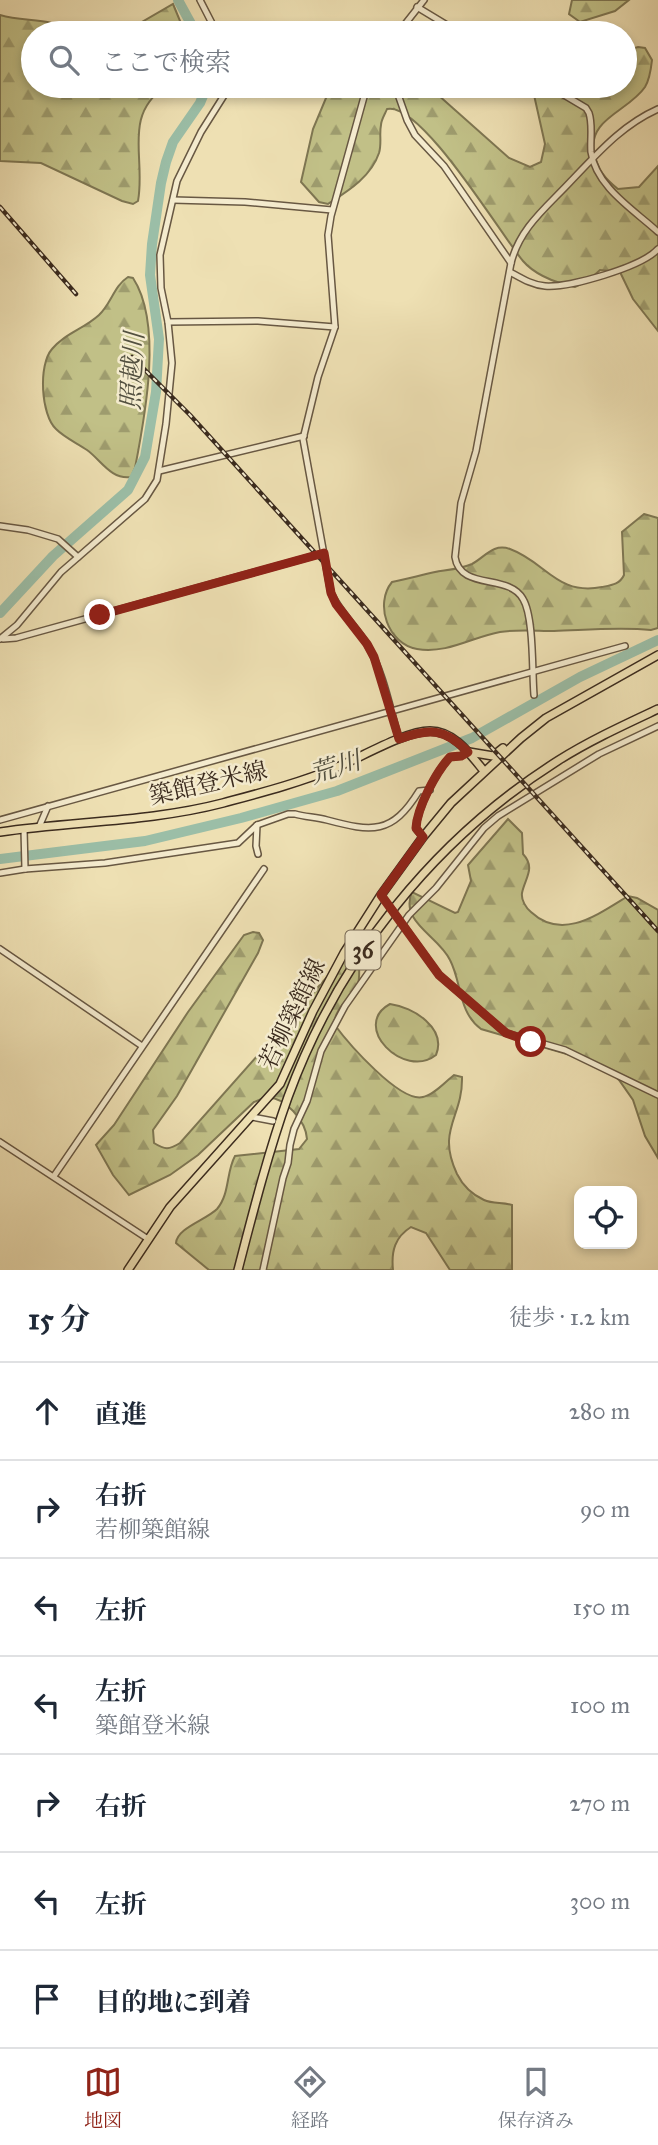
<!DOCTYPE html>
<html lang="ja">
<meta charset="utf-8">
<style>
body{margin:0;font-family:"IM FELL Great Primer","Noto Serif JP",serif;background:#f6f6f7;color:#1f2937}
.controls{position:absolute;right:21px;bottom:21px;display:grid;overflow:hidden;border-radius:14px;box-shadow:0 4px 10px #0003}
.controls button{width:63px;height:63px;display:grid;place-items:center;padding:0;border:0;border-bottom:2px solid #e0e1e3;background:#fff;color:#1f2937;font:35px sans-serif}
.stop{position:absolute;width:21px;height:21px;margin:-16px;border:5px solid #8f2418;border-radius:50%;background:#fff}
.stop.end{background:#8f2418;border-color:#fff;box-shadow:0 2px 7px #0008}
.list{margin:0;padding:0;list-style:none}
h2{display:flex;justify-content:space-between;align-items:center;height:91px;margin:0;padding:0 28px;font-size:30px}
h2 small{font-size:23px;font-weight:400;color:#747a83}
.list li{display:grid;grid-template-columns:46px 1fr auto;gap:21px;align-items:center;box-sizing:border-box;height:98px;padding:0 28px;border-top:2px solid #e0e1e3}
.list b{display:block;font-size:26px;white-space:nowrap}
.list p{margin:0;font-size:23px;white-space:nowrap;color:#747a83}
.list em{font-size:23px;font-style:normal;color:#747a83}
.icon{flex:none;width:38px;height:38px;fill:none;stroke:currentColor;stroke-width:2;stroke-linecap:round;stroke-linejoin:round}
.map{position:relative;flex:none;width:658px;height:1270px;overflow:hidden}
.search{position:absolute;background:#fff;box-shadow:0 4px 10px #0003;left:21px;right:21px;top:21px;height:77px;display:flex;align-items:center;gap:18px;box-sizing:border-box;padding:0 24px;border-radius:38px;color:#747a83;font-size:26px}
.sheet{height:777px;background:#fff}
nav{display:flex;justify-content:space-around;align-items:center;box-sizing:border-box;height:98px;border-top:2px solid #e0e1e3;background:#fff;font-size:19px;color:#747a83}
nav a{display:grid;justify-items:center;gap:4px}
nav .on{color:#8f2418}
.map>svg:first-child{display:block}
.forest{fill:url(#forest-firs);stroke:#7e7652;stroke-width:2}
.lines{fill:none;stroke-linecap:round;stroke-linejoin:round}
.river{stroke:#9bbea7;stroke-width:10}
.minor-casing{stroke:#685843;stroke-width:8}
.major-casing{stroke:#3b2b1e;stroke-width:10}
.minor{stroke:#f4ebce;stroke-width:5}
.major{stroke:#eee0b3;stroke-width:7}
.rail-casing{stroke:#3b2b1e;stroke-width:4.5}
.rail{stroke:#f4ebce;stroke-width:2;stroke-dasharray:5;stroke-linecap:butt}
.minor-bridge-casing{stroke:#685843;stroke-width:8;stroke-linecap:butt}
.minor-bridge{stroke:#f4ebce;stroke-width:5}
.route{stroke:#8f2418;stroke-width:9}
.labels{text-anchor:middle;stroke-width:5;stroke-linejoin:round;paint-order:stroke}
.shield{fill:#f4ebce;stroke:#726553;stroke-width:2}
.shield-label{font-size:23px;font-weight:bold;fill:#3b2b1e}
.street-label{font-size:24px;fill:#3b2b1e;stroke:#f4ebce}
.water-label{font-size:26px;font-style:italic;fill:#535040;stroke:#f4ebce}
</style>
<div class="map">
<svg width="658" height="1270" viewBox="0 0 658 1270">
<defs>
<pattern id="forest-firs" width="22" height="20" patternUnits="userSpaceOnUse" patternTransform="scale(1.75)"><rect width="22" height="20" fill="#c1c087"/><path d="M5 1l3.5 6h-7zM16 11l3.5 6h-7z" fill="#9e9c6e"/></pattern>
</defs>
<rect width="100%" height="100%" fill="#eee0b3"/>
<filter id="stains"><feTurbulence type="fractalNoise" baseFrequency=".00286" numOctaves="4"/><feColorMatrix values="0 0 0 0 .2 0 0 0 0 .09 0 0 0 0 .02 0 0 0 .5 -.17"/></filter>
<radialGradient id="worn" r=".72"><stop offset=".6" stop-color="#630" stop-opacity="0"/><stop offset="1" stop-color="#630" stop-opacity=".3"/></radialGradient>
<g class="forest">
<path d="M572,0H629L615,11L580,22L569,14Z"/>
<path d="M173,4L185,33H123Z"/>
<path d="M0,15C26,23 50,16 74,33H33V86H166C122,116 146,157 138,201L133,204L122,201L41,163L0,161Z"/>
<path d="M638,47L645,48L652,60C651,69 650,79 645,87C629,111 587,119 594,153C598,170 605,179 618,189L639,187L658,166V331L633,299L620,272L600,270L588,281L575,287C557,283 535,275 523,261C501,235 421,101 387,109C385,114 381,120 381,125C379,134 382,143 379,153C371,177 348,191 328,204L319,202L301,182L313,129L331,86H428L509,158L530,167L541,162L545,144L532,86H625V51Z"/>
<path d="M128,277L133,278C163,324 145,416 135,468L131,477C111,480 101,460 87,450C77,443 65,438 56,429C41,415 38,365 52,349C65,333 84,329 99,315C111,304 114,286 128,277Z"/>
<path d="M644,514L658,518V628L651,630C619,627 586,630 554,631C537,631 517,629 500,632C472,637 448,654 417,649C388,644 374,604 392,582C407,579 421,575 435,572C446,570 461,569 472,564C485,557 493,543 510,549C546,562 557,596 602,587C612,585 620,584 624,575L622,532Z"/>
<path d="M508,819L522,833L523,854C536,868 525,878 522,893C521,900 526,908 531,912C562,941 597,915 628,896L637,898L658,910V1158L645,1136L633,1100L619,1080L608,1069L584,1059L481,1029C458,1012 462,983 450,960C439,936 399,922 412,892L455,913L458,912L471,881L468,865Z"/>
<path d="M253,932L259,933L263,940L258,953L177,1096L153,1130L154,1143C165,1150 169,1150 180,1143L342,960L350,956L359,960C359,968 360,977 358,984C352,999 336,1005 334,1024C348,1043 400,1103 423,1097C434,1095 445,1082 454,1075L462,1077C463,1118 436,1129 457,1174C463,1186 471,1194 484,1200C493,1204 503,1202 512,1205V1270H450L426,1233L411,1227C395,1237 391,1251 393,1270H209L176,1243C177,1228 206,1220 217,1209C230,1194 226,1172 235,1156L299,1149L307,1139C306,1122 285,1095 265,1098C261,1098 258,1101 254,1102L198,1155L170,1175L129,1195L113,1175L96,1145L114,1125L188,1012L244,935Z"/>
<path d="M390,1004C413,1007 447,1028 436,1055C404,1080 350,1026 390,1004Z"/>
</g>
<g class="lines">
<g class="river">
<path d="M178,0L196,33"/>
<path d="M0,613L53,556L128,490L145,457L156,392L159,339L150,275L152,244L161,183L166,162L173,142L200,103L207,86"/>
<path d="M0,859L145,841L241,818L337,791L472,738L580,677L658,640"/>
</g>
<g class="minor-casing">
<g id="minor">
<path d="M200,0L217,33"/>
<path d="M417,7L460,33"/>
<path d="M398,33L424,0"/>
<path d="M367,86L331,216L328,235L335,327L318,377L303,439L331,593C340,613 357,627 368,646C384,674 390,709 399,739"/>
<path d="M395,86L407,120L415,135L444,166L511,263"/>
<path d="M549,86L586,108L589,113C593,125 590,139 591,152C596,187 634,210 658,232"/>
<path d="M173,200L245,202L332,210"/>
<path d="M510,272C521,278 532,285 545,286C569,288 642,267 658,249"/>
<path d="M168,322L258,321L335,327"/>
<path d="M159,471L304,436"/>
<path d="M0,526L28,530L58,539L78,557"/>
<path d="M0,639L17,625L61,572L145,499L157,480L166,424L172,363L168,322L161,288L160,255L177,181L201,132L230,86"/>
<path d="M3,639L16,638L324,553"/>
<path d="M534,695C532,672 534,617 523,599C509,573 460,591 455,557L461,503L476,451L511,263C520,227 547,207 571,181C598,153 622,125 658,109"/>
<path d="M0,820L625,646"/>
<path d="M257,825L288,814H295C305,817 316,817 327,820C372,832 392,835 419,791L430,790"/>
<path d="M39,827L48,806"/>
<path d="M24,829L25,869"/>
<path d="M423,837L416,829C417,808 436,772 450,757L461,756L468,752"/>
<path d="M0,873L25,869L105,863L238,843L257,825L256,846L258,854"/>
<path d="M401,922L439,975L506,1033L565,1050L658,1095"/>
<path d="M0,949L142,1046"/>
<path d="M252,1117L273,1121"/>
<path d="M0,1142L148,1239"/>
<path d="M54,1176L264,869"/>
<path d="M263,1270L283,1178L288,1163L290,1145L294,1129L307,1101L321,1051L345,1006L409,915L436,888L484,828L498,816L599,754L658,726"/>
</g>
</g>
<g class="major-casing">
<g id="major">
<path d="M469,752L493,756L503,748"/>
<path d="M0,832C74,821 150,822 223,803C260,793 299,783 335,768C360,758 405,731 430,731C454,731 470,754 484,771"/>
<path d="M128,1270L170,1207L280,1084L313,1011L344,953L381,895L423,837L451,803L521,738L546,718L658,655"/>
<path d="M238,1270C253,1212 268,1153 288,1097C339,958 434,839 559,760C591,740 624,725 658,709"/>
</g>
</g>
<use href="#minor" class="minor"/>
<use href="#major" class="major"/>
<g class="rail-casing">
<g id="rail">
<path d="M0,207L76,294"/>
<path d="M132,357L190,415L658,931"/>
</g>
</g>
<use href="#rail" class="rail"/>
<g class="minor-bridge-casing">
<path id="minor-bridge" d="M388,904L401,922"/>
</g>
<use href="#minor-bridge" class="minor-bridge"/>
</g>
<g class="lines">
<path class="route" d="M100,615L324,553L331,593L336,604L367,644L374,657L399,739C429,728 445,728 468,752L461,756L450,757C436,772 417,808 416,828L423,837L381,895L439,975L506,1033L531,1042"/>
</g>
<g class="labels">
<rect class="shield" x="345.5" y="930.5" width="35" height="39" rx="5"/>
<g class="shield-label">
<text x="363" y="958">36</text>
</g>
<g class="street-label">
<text transform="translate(208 783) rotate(-13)" y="8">築館登米線</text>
<text transform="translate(292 1014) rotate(-64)" y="8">若柳築館線</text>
</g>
<g class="water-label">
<text transform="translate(132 371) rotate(-87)" y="9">照越川</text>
<text transform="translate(335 767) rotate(-18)" y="9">荒川</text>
</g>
</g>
<rect width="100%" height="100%" filter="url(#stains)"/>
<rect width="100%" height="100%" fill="url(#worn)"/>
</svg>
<div class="controls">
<button><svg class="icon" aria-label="locate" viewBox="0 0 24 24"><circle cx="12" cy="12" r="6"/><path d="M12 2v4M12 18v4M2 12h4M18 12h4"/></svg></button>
</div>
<div class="stop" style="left:531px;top:1042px"></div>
<div class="stop end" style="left:100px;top:615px"></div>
<div class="search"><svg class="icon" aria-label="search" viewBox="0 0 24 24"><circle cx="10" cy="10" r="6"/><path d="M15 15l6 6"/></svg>ここで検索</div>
</div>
<section class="sheet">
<h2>15 分<small>徒歩 · 1.2 km</small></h2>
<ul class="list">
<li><svg class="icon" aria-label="ahead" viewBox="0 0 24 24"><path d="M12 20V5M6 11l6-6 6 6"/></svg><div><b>直進</b></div><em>280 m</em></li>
<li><svg class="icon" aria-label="right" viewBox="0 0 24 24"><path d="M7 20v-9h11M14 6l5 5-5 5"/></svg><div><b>右折</b><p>若柳築館線</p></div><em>90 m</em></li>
<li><svg class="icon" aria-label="left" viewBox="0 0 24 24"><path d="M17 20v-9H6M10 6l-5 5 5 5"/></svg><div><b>左折</b></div><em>150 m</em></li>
<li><svg class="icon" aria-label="left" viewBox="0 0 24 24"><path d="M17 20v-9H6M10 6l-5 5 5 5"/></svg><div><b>左折</b><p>築館登米線</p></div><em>100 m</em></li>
<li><svg class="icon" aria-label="right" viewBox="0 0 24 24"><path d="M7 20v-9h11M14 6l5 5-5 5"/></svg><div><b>右折</b></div><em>270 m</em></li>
<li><svg class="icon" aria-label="left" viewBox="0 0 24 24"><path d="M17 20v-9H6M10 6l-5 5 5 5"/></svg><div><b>左折</b></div><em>300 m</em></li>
<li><svg class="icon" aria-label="arrive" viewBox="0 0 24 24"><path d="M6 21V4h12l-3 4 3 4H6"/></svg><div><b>目的地に到着</b></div></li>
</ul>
</section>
<nav>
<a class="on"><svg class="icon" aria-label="map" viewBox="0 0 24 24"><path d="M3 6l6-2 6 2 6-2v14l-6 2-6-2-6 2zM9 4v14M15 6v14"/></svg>地図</a>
<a><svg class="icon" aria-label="directions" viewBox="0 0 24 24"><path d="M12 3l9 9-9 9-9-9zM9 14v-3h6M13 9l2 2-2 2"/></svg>経路</a>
<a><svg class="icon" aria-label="saved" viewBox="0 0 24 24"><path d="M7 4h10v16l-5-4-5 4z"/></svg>保存済み</a>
</nav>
